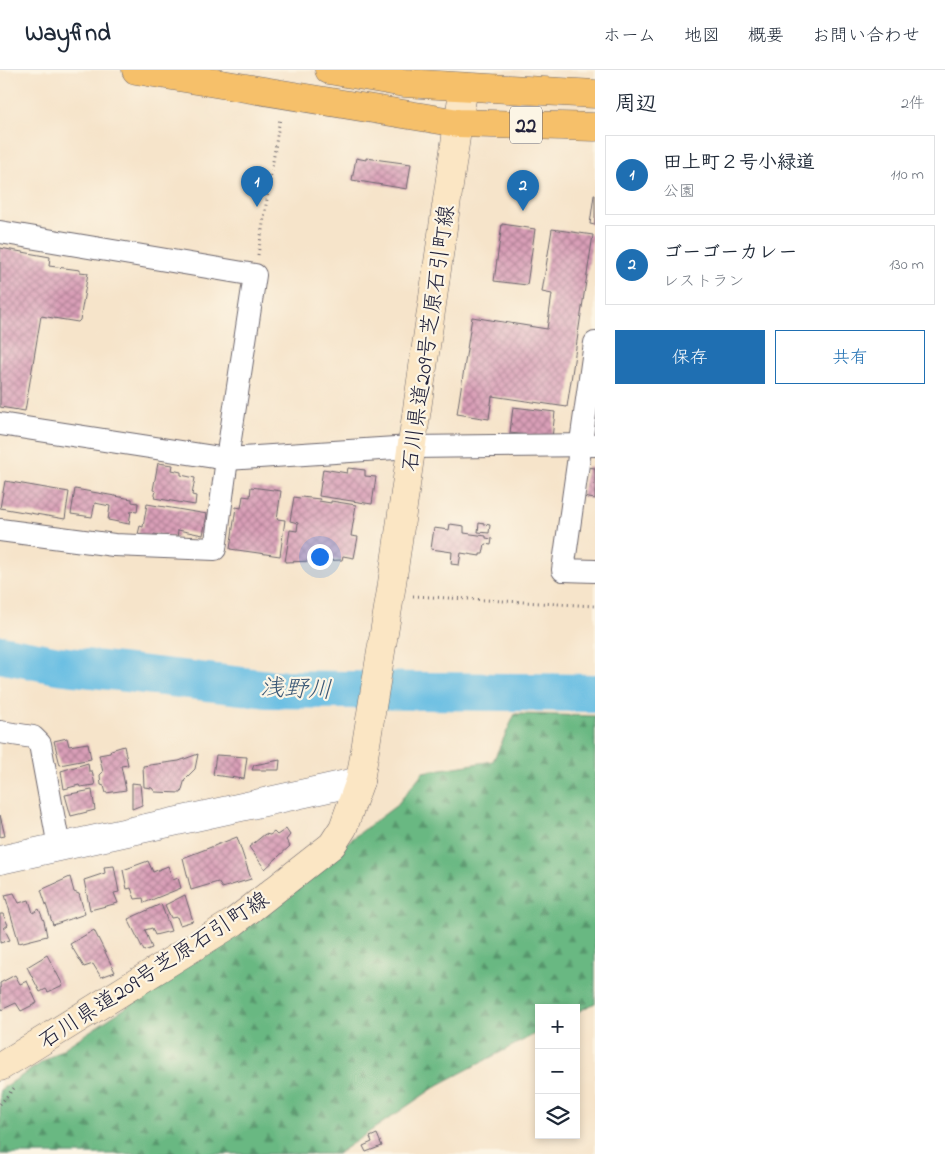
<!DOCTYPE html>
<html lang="ja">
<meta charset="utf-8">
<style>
body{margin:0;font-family:"Indie Flower","Klee One",sans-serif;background:#f6f6f7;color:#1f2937}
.controls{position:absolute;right:15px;bottom:15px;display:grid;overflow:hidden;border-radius:0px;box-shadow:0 2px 8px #0003}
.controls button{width:45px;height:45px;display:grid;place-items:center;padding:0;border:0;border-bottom:1px solid #e0e1e3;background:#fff;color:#1f2937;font:25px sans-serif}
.you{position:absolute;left:319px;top:486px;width:18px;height:18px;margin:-12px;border:4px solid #fff;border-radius:50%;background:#1a73e8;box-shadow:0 0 0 8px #1a73e833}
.badge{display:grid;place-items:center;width:32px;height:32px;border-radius:50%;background:#1f6fb2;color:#fff;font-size:16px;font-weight:700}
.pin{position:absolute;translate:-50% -41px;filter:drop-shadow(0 1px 2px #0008)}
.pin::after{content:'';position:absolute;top:26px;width:18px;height:15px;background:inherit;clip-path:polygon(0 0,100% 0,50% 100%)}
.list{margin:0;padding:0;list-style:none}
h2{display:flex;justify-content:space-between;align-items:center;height:65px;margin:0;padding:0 20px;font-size:21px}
h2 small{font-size:16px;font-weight:400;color:#747a83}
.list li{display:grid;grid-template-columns:32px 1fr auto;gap:15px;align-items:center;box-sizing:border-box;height:80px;margin:0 10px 10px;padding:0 10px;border:1px solid #e0e1e3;border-radius:0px}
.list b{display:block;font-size:19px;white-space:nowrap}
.list p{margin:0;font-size:16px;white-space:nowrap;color:#747a83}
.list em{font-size:16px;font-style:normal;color:#747a83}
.actions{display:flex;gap:10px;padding:15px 20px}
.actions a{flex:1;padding:11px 0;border:1px solid #1f6fb2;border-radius:0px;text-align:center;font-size:18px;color:#1f6fb2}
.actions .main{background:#1f6fb2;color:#fff}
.icon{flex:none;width:28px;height:28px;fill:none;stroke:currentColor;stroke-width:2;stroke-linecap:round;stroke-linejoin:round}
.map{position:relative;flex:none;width:595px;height:1084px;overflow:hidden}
header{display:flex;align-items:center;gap:30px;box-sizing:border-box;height:70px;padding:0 25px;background:#fff;border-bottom:1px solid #e0e1e3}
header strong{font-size:24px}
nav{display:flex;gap:28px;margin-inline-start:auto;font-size:18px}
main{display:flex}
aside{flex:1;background:#fff}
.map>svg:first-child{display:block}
.forest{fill:url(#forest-firs);stroke:#466d5e}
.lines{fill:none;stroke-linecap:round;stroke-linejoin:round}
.river{stroke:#66bde3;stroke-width:38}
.building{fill:url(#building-cross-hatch)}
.minor-casing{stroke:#6c666d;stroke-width:24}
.tertiary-casing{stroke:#6c666d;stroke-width:29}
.secondary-casing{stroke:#6c666d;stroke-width:29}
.primary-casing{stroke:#6c666d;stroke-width:29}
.path{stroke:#6c666d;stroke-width:3;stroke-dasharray:1 4;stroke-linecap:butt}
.minor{stroke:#fff;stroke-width:22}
.tertiary{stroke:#fff;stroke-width:28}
.secondary{stroke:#fbe6c4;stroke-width:28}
.primary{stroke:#f6c06b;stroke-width:28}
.labels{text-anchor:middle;stroke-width:4.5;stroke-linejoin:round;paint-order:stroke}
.shield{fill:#fcf5e5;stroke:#63616e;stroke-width:1}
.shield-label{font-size:21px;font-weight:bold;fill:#22223b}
.street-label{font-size:22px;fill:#22223b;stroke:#fcf5e5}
.water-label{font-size:24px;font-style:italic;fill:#3a5876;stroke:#fcf5e5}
</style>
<header>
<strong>Wayfind</strong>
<nav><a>ホーム</a><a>地図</a><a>概要</a><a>お問い合わせ</a></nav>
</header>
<main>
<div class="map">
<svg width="595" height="1084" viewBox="0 0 595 1084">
<defs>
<pattern id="forest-firs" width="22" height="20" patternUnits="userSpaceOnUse" patternTransform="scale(1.25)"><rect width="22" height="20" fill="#69b882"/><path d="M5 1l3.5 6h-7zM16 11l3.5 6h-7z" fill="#56956c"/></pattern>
<pattern id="building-cross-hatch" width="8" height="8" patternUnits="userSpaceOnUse" patternTransform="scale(1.25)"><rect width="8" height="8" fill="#d99fb7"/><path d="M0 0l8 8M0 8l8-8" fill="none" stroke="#b08196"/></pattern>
</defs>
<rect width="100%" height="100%" fill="#fcf5e5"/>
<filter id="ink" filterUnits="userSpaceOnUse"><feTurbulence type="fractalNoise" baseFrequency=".02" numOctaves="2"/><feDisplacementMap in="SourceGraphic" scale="10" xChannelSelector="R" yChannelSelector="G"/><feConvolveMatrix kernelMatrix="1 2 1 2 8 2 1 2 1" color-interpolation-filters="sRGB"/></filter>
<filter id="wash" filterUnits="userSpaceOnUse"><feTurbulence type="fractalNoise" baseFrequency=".0096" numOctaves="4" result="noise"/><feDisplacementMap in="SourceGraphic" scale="20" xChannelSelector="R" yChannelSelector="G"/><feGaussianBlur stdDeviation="1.12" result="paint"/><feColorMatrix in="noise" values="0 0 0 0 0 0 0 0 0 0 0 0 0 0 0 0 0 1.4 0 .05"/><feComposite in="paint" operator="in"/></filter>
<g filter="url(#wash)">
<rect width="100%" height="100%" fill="#f6e4ca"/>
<path class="forest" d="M515,644L595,646V933L576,943V938H539V962L438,1015L337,1084H0V1020L139,929L397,735L423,702L493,691Z"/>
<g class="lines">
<path class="river" d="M0,584L58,595L269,619L595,623"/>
</g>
<g id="blocks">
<g class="building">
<path d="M356,88L366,90V88L411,94L407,119L352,110Z"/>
<path d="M594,125H595V155L590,154Z"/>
<path d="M502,154L535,159L527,215L494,211Z"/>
<path d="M552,159L593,165L567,337L492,326L489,349L457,344L472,247L547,259L552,224L542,222Z"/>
<path d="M0,178L50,187L49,196L80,200V202L88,203L80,250L78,252L41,246L25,341L0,337Z"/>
<path d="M513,337L555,342L552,368L510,363Z"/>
<path d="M158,393L173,395L172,400L181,402V405L195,408L192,425L196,426L195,435L154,428L156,421L153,420Z"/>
<path d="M587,397L595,398V429L582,427Z"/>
<path d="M348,398L365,400V406L376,407L372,434L319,426L323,399L347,403Z"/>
<path d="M5,411L69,422L65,449L0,438Z"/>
<path d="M251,417L281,421L277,449L285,450L280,486L230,479L236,437L241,438L243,426L250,427Z"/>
<path d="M75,419L132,429V432L138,433L137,442L131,441L129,454L108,450L110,436L95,433L92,447L71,444Z"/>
<path d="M294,427L300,428L301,427L320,429L319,431L331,433V431L356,435L351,466L358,467L354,488L343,486L342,490L285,492L290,460L297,461L298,453L290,451Z"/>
<path d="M147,434L207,444L203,465L178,460L177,468L154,464L153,467L138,464L140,456L143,457Z"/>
<path d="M479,453L490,455L489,463L478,462Z"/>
<path d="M450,454L464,456V463L486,466V468L492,469L491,475L485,474L483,484H480V486L461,483L459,495L451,494L452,482L431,479L434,458L449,460Z"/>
<path d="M67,668L69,676L88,673L91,689L60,695L54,671Z"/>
<path d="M124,676L128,695L121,696L126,720L106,723L104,716L101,715L100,705L103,702L99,685L110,683L111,680Z"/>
<path d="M198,684L195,699L185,709L181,723L155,722L152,718L144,717L143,696L179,691Z"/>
<path d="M216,685L247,687L244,709L213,705Z"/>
<path d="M280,690L279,700H252L254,695Z"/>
<path d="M88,693L89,701H92L95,715L80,717L79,715L64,719L61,701Z"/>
<path d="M132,713L140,714L142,735L132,739Z"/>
<path d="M92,720L95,740L71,746L65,725Z"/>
<path d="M0,745L5,766L0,767Z"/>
<path d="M286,759L290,765L286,770L290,776L265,799L249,777L265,764L270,765L274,762L277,765Z"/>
<path d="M237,767L251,809L222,818L218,812L191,820L183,788Z"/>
<path d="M148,791L153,802L168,796L173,810L178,808L181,818L144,833L143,828L135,829L131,818L127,819L123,800Z"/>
<path d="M114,796L119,822L114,823L118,833L90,840L84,810L105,803L104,797Z"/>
<path d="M70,807L74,822L79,824L85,844L53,855L41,820Z"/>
<path d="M14,823L19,833L29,830L33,843L39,839L44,851L47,866L19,873L5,825Z"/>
<path d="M185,825L193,851L180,855L177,847L171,848L165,835Z"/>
<path d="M161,834L171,861L155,865L152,858L145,860L152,878L144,881L128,849Z"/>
<path d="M0,844H3L8,855L4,858L10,870L0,873Z"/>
<path d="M94,860L115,902L101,907L93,894L84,897L70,874Z"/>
<path d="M47,885L63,915L48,922L46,919L40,922L27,897Z"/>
<path d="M15,905L20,914L27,911L37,933L21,941L16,933L1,940L0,913Z"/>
<path d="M377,1064L382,1076L366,1082L363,1076L372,1072L370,1067Z"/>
</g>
</g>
</g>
<g filter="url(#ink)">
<use href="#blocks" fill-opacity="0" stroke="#6c666d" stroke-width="1"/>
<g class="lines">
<g class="minor-casing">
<g id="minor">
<path d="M0,162L255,205L227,389L411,377L595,375"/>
<path d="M595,273L563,500L595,501"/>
<path d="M0,354L227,389L215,479L114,475L0,460"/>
<path d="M0,662L33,667L40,674L59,777"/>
</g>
</g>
<g class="tertiary-casing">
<path id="tertiary" d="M0,790L360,711"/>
</g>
<g class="secondary-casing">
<path id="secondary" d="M0,997L234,852L332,775L343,758L360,711L391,520L458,53L464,17"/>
</g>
<g class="primary-casing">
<g id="primary">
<path d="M136,0L458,53L595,57"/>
<path d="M329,0L404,13L595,24"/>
</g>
</g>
<g class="path">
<path d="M258,185L280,48"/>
<path d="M413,526L595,536"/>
<path d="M0,1034L14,1018"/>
</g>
<use href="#minor" class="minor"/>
<use href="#tertiary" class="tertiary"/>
<use href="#secondary" class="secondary"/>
<use href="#primary" class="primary"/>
</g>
</g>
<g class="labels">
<rect class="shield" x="510" y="36.5" width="32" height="37" rx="4"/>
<g class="shield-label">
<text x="526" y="62">22</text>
</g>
<g class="street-label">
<text transform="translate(427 268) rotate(-82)" y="8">石川県道209号芝原石引町線</text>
<text transform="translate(153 899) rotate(-33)" y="8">石川県道209号芝原石引町線</text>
</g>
<g class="water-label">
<text transform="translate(296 618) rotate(2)" y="8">浅野川</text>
</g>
</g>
</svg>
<div class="controls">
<button>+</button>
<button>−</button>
<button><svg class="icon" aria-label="layers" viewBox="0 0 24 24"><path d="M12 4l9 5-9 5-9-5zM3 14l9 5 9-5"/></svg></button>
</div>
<div class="you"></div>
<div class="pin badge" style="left:257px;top:137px">1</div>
<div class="pin badge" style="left:523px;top:141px">2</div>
</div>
<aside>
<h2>周辺<small>2件</small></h2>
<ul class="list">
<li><span class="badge">1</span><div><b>田上町２号小緑道</b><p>公園</p></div><em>110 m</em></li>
<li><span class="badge">2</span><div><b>ゴーゴーカレー</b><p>レストラン</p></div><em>130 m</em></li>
</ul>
<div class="actions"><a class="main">保存</a><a>共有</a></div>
</aside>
</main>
